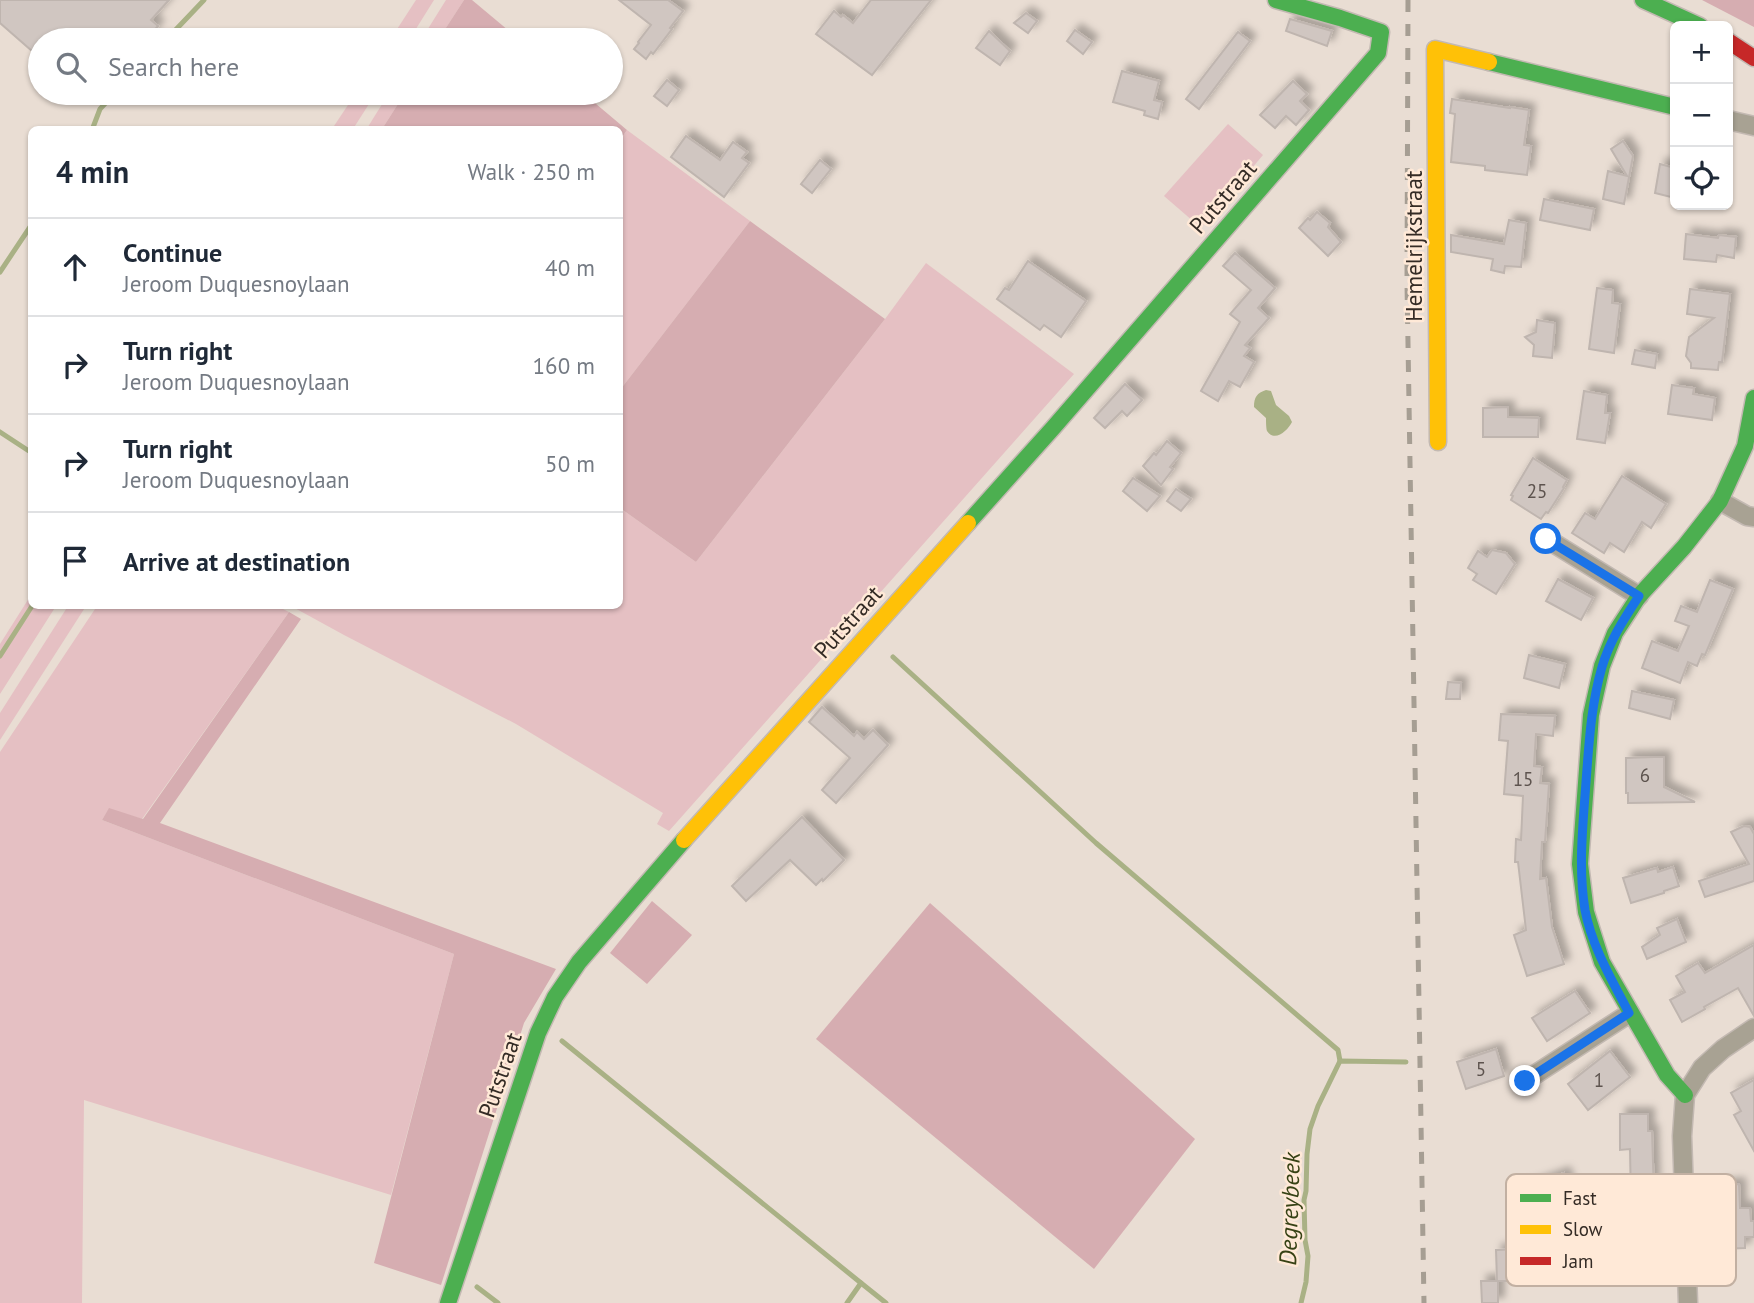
<!DOCTYPE html>
<meta charset="utf-8">
<style>
body{margin:0;font-family:"PT Sans",sans-serif;background:#f6f6f7;color:#1f2937}
.controls{position:absolute;right:21px;top:21px;display:grid;overflow:hidden;border-radius:10px;box-shadow:0 2px 5px #0004}
.controls button{width:63px;height:63px;display:grid;place-items:center;padding:0;border:0;border-bottom:2px solid #e0e1e3;background:#fff;color:#1f2937;font:35px sans-serif}
.stop{position:absolute;width:21px;height:21px;margin:-16px;border:5px solid #1a73e8;border-radius:50%;background:#fff}
.stop.end{background:#1a73e8;border-color:#fff;box-shadow:0 2px 7px #0008}
.list{margin:0;padding:0;list-style:none}
h2{display:flex;justify-content:space-between;align-items:center;height:91px;margin:0;padding:0 28px;font-size:30px}
h2 small{font-size:23px;font-weight:400;color:#747a83}
.list li{display:grid;grid-template-columns:46px 1fr auto;gap:21px;align-items:center;box-sizing:border-box;height:98px;padding:0 28px;border-top:2px solid #e0e1e3}
.list b{display:block;font-size:26px;white-space:nowrap}
.list p{margin:0;font-size:23px;white-space:nowrap;color:#747a83}
.list em{font-size:23px;font-style:normal;color:#747a83}
.icon{flex:none;width:38px;height:38px;fill:none;stroke:currentColor;stroke-width:2;stroke-linecap:round;stroke-linejoin:round}
.map{position:relative;flex:none;width:1754px;height:1303px;overflow:hidden}
.search{position:absolute;background:#fff;box-shadow:0 2px 5px #0004;left:28px;top:28px;width:595px;height:77px;display:flex;align-items:center;gap:18px;box-sizing:border-box;padding:0 24px;border-radius:38px;color:#747a83;font-size:26px}
.panel{position:absolute;background:#fff;box-shadow:0 2px 5px #0004;left:28px;top:126px;width:595px;height:483px;border-radius:10px}
.map>svg:first-child{display:block}
.green{fill:#e5c0c3}
.forest{fill:#d6adb1}
.water{fill:#a9b185}
.lines{fill:none;stroke-linecap:round;stroke-linejoin:round}
.stream{stroke:#a9b185;stroke-width:5}
.building{fill:#d0c6c1;stroke:#bfb5af;stroke-width:2;filter:url(#shadow)}
.street-casing{stroke:#c3b9b2;stroke-width:21}
.fast-casing{stroke:#c3b9b2;stroke-width:19}
.slow-casing{stroke:#c3b9b2;stroke-width:19}
.jam-casing{stroke:#c3b9b2;stroke-width:19}
.street{stroke:#a8a293;stroke-width:18}
.fast{stroke:#4caf50;stroke-width:16}
.slow{stroke:#ffc107;stroke-width:16}
.jam{stroke:#c62828;stroke-width:16}
.rail{stroke:#a69e93;stroke-width:5;stroke-dasharray:12 12;stroke-linecap:butt}
.route{stroke:#1a73e8;stroke-width:9}
.labels{text-anchor:middle;stroke-width:5;stroke-linejoin:round;paint-order:stroke}
.number-label{font-size:19px;fill:#5d534e}
.street-label{font-size:23px;fill:#342b25;stroke:#ffe9d7}
.water-label{font-size:24px;font-style:italic;fill:#374215;stroke:#ffe9d7}
.key{fill:#ffe9d7;stroke:#c2b0a2;stroke-width:2}
.key-label{font-size:19px;fill:#342b25}
</style>
<div class="map">
<svg width="1754" height="1303" viewBox="0 0 1754 1303">
<defs>
<filter id="shadow"><feDropShadow dx="6" dy="-6" stdDeviation="3.5" flood-color="#0004"/></filter>
</defs>
<rect width="100%" height="100%" fill="#e9ddd3"/>
<g class="green">
<path d="M416,0H434L409,40H390Z"/>
<path d="M446,0H464L438,40H421Z"/>
<path d="M356,93H376L353,129H332Z"/>
<path d="M389,93H405L382,129L366,130Z"/>
<path d="M1228,124L1263,155L1201,228L1164,196Z"/>
<path d="M627,130L750,221L620,390V140Z"/>
<path d="M926,263L1074,374L669,831L657,824L663,813L516,724L344,635L291,606H620V508L696,562L885,319Z"/>
<path d="M31,595L32,606H56L0,694V644Z"/>
<path d="M68,606H86L0,740V713Z"/>
<path d="M97,606H277L289,612L142,819L109,809L102,820L454,954L391,1195L84,1100L82,1303H0V752Z"/>
</g>
<g class="forest">
<path d="M464,0H472L520,40H438Z"/>
<path d="M1702,0H1754V27Z"/>
<path d="M405,93H583L627,130L620,140V130L382,129Z"/>
<path d="M750,221L885,319L696,562L620,508V390Z"/>
<path d="M289,612L301,619L160,823L556,969L524,1023L441,1285L374,1263L454,954L102,820L109,808L143,819Z"/>
<path d="M652,901L692,935L647,984L610,953Z"/>
<path d="M930,903L1195,1139L1094,1269L816,1039Z"/>
</g>
<path class="water" d="M1266,390L1271,391L1276,405L1289,416L1292,422C1288,430 1275,443 1267,431C1266,428 1266,420 1266,418L1254,407C1254,397 1257,393 1266,390Z"/>
<g class="lines">
<g class="stream">
<path d="M166,40L204,0"/>
<path d="M92,130L100,109L115,93"/>
<path d="M0,272L32,224"/>
<path d="M0,432L32,453"/>
<path d="M0,656L32,606"/>
<path d="M893,657L1096,843L1338,1050L1340,1061"/>
<path d="M562,1041L861,1283"/>
<path d="M477,1287L498,1303"/>
<path d="M847,1303L861,1283L886,1303"/>
<path d="M1301,1303L1306,1282L1308,1256L1305,1240L1304,1200L1306,1191L1307,1154L1310,1129L1318,1106L1340,1061L1406,1062"/>
</g>
</g>
<g class="building">
<path d="M0,0H169L151,20L158,26L146,40H40V58L0,23Z"/>
<path d="M619,0H668L683,11L670,28L672,29L653,54L651,52L646,59L634,49L639,43L638,42L651,25Z"/>
<path d="M871,0H931L872,75L816,34L834,11L841,17L843,15L853,23Z"/>
<path d="M1026,13L1037,21L1028,33L1014,23Z"/>
<path d="M1290,19L1332,31L1327,46L1286,31Z"/>
<path d="M1075,30L1092,42L1083,54L1067,41Z"/>
<path d="M989,31L1010,51L1000,65L976,48Z"/>
<path d="M1238,32L1250,41L1199,109L1186,99Z"/>
<path d="M1122,71L1159,81L1154,100L1162,102L1158,119L1144,115L1145,111L1113,102Z"/>
<path d="M667,80L679,90L667,106L654,96Z"/>
<path d="M1293,81L1307,94L1300,101L1309,110L1296,125L1286,116L1275,128L1260,115Z"/>
<path d="M1452,99L1510,108V107L1529,110L1524,145L1531,146L1527,175L1485,170V166L1451,162L1455,114L1450,113Z"/>
<path d="M686,136L720,160L733,142L747,152L742,158L749,163L724,197L671,157Z"/>
<path d="M1623,141L1633,156L1624,204L1603,199L1608,171L1627,176L1611,149Z"/>
<path d="M820,160L831,169L812,193L801,184Z"/>
<path d="M1660,164L1675,168V198L1655,193Z"/>
<path d="M1544,199L1594,209L1590,230L1540,220Z"/>
<path d="M1317,212L1330,223L1328,227L1341,242L1328,256L1299,228L1308,218L1310,220Z"/>
<path d="M1509,220L1526,223L1521,267L1505,266L1504,273L1491,270L1493,259L1451,252V235L1504,244Z"/>
<path d="M1686,234L1718,238L1719,235L1736,237L1734,258L1717,255L1716,262L1684,259Z"/>
<path d="M1235,253L1275,288L1258,308L1269,318L1245,345L1250,348L1244,356L1254,362L1240,387L1229,381L1218,401L1201,391L1240,322L1230,314L1251,290L1223,266Z"/>
<path d="M1028,261L1086,301L1061,337L1044,325L1040,330L997,299L1005,288L1009,290Z"/>
<path d="M1597,288L1613,290L1612,303L1620,304L1614,353L1589,349Z"/>
<path d="M1690,289L1730,294L1722,362H1719L1718,370L1691,368V363L1686,356L1689,337L1714,318L1687,314Z"/>
<path d="M1537,320L1555,323L1552,358L1533,356L1534,345L1525,337L1536,332Z"/>
<path d="M1635,350L1657,354L1655,368L1632,364Z"/>
<path d="M1125,384L1142,400L1127,416L1122,411L1105,428L1094,418Z"/>
<path d="M1672,385L1694,388L1693,394L1715,398L1712,420L1668,414Z"/>
<path d="M1584,391L1607,395L1605,413H1610L1605,443L1577,439Z"/>
<path d="M1508,407V417L1539,418L1538,437H1483V408Z"/>
<path d="M1167,441L1181,453L1170,467L1173,469L1161,485L1143,466L1154,453L1156,455Z"/>
<path d="M1533,458L1567,480L1563,487L1564,488L1548,513L1546,512L1541,519L1511,500L1513,496L1511,495Z"/>
<path d="M1622,476L1666,504L1651,528L1642,522L1624,552L1610,543L1604,553L1572,533L1585,513L1595,519Z"/>
<path d="M1133,478L1160,496L1147,511L1123,491Z"/>
<path d="M1176,489L1191,499L1181,511L1167,501Z"/>
<path d="M1492,550L1506,553L1515,564L1496,594L1473,580L1477,574L1468,568L1478,551L1487,557Z"/>
<path d="M1558,579L1593,598L1581,620L1546,601Z"/>
<path d="M1710,580L1733,589L1705,655L1702,654L1697,666L1688,662L1680,683L1642,668L1652,641L1678,651L1689,626L1675,621L1681,606L1697,612Z"/>
<path d="M1529,655L1565,664L1559,688L1524,678Z"/>
<path d="M1448,682L1461,683L1460,699H1446Z"/>
<path d="M1632,691L1674,700L1670,719L1629,708Z"/>
<path d="M822,707L854,736L857,732L864,739L873,730L888,745L836,803L822,790L850,758L809,722Z"/>
<path d="M1501,714L1555,716L1553,736L1536,734L1534,766L1542,767L1540,783L1549,784L1545,842H1542L1540,879L1546,878L1552,927L1564,964L1527,976L1514,935L1526,930L1518,862H1515L1516,839L1521,840L1523,796L1504,794L1508,741L1499,740Z"/>
<path d="M1654,757H1664V787L1695,802L1628,803V793H1626V758Z"/>
<path d="M802,817L844,860L823,881L822,879L816,885L790,860L746,901L732,886Z"/>
<path d="M1744,826L1750,827L1754,834V881L1705,897L1699,881L1749,864L1731,832Z"/>
<path d="M1673,867L1679,886L1664,891V893L1631,903L1623,878L1657,868L1658,872Z"/>
<path d="M1677,919L1686,942L1647,959L1642,947L1660,935L1657,928Z"/>
<path d="M1754,945V1016L1738,988L1704,1007L1705,1009L1682,1022L1670,1000L1685,992L1676,976L1698,963L1705,973Z"/>
<path d="M1575,991L1590,1013L1547,1041L1532,1018Z"/>
<path d="M1496,1049L1504,1076L1466,1089L1457,1062Z"/>
<path d="M1610,1051L1630,1077L1588,1110L1568,1084Z"/>
<path d="M1754,1080V1151L1734,1115L1741,1111L1731,1093Z"/>
<path d="M1620,1114H1648V1131H1652L1654,1194H1645V1203H1631L1630,1149L1620,1150Z"/>
<path d="M1564,1173L1573,1197L1515,1218L1507,1193Z"/>
<path d="M1739,1184L1740,1208H1750L1751,1221H1754V1237H1745V1248L1720,1249L1719,1185Z"/>
<path d="M1523,1249L1524,1281H1498V1303H1482L1481,1281H1497L1496,1250Z"/>
</g>
<g class="lines">
<g class="street-casing">
<g id="street">
<path d="M1728,120L1754,126"/>
<path d="M1720,501L1747,516L1754,517"/>
<path d="M1547,539L1639,596"/>
<path d="M1525,1081L1630,1013"/>
<path d="M1569,1221H1685"/>
<path d="M1688,1303L1682,1136L1685,1095L1702,1068L1723,1049L1754,1028"/>
</g>
</g>
<g class="fast-casing">
<g id="fast">
<path d="M1643,0L1700,26"/>
<path d="M1489,62L1675,107"/>
<path d="M968,523L1053,428L1378,53L1381,32L1340,18L1276,0"/>
<path d="M1685,1095L1667,1075L1602,962L1586,912L1580,864L1591,715L1602,666L1615,633L1639,596L1684,547L1720,501L1745,446L1754,398"/>
<path d="M448,1303L538,1033L555,997L579,962L684,840"/>
</g>
</g>
<g class="slow-casing">
<g id="slow">
<path d="M1438,442L1435,49L1489,62"/>
<path d="M684,840L968,523"/>
</g>
</g>
<g class="jam-casing">
<path id="jam" d="M1728,41L1754,58"/>
</g>
<use href="#street" class="street"/>
<use href="#fast" class="fast"/>
<use href="#slow" class="slow"/>
<use href="#jam" class="jam"/>
<path class="rail" d="M1408,0L1407,283L1424,1303"/>
</g>
<g class="lines">
<path class="route" d="M1525,1081L1629,1013C1612,980 1592,947 1585,910C1578,867 1583,825 1586,782C1589,743 1591,705 1602,667C1610,640 1624,619 1639,596L1546,539"/>
</g>
<g class="labels">
<g class="number-label">
<text x="1537" y="498">25</text>
<text x="1645" y="782">6</text>
<text x="1523" y="786">15</text>
<text x="1481" y="1076">5</text>
<text x="1599" y="1087">1</text>
</g>
<g class="street-label">
<text transform="translate(1223 197) rotate(-49)" y="8">Putstraat</text>
<text transform="translate(1414 246) rotate(-90)" y="8">Hemelrijkstraat</text>
<text transform="translate(848 622) rotate(-48)" y="8">Putstraat</text>
<text transform="translate(500 1075) rotate(-71)" y="8">Putstraat</text>
</g>
<g class="water-label">
<text transform="translate(1290 1209) rotate(-88)" y="8">Degreybeek</text>
</g>
</g>
<rect x="1506" y="1174" width="230" height="112" rx="10" class="key"/>
<rect x="1520" y="1194" width="31" height="8" fill="#4caf50"/>
<rect x="1520" y="1225" width="31" height="9" fill="#ffc107"/>
<rect x="1520" y="1257" width="31" height="8" fill="#c62828"/>
<g class="key-label">
<text x="1563" y="1205">Fast</text>
<text x="1563" y="1236">Slow</text>
<text x="1563" y="1268">Jam</text>
</g>
</svg>
<div class="controls">
<button>+</button>
<button>−</button>
<button><svg class="icon" aria-label="locate" viewBox="0 0 24 24"><circle cx="12" cy="12" r="6"/><path d="M12 2v4M12 18v4M2 12h4M18 12h4"/></svg></button>
</div>
<div class="stop" style="left:1546px;top:539px"></div>
<div class="stop end" style="left:1525px;top:1081px"></div>
<div class="search"><svg class="icon" aria-label="search" viewBox="0 0 24 24"><circle cx="10" cy="10" r="6"/><path d="M15 15l6 6"/></svg>Search here</div>
<section class="panel">
<h2>4 min<small>Walk · 250 m</small></h2>
<ul class="list">
<li><svg class="icon" aria-label="ahead" viewBox="0 0 24 24"><path d="M12 20V5M6 11l6-6 6 6"/></svg><div><b>Continue</b><p>Jeroom Duquesnoylaan</p></div><em>40 m</em></li>
<li><svg class="icon" aria-label="right" viewBox="0 0 24 24"><path d="M7 20v-9h11M14 6l5 5-5 5"/></svg><div><b>Turn right</b><p>Jeroom Duquesnoylaan</p></div><em>160 m</em></li>
<li><svg class="icon" aria-label="right" viewBox="0 0 24 24"><path d="M7 20v-9h11M14 6l5 5-5 5"/></svg><div><b>Turn right</b><p>Jeroom Duquesnoylaan</p></div><em>50 m</em></li>
<li><svg class="icon" aria-label="arrive" viewBox="0 0 24 24"><path d="M6 21V4h12l-3 4 3 4H6"/></svg><div><b>Arrive at destination</b></div></li>
</ul>
</section>
</div>
